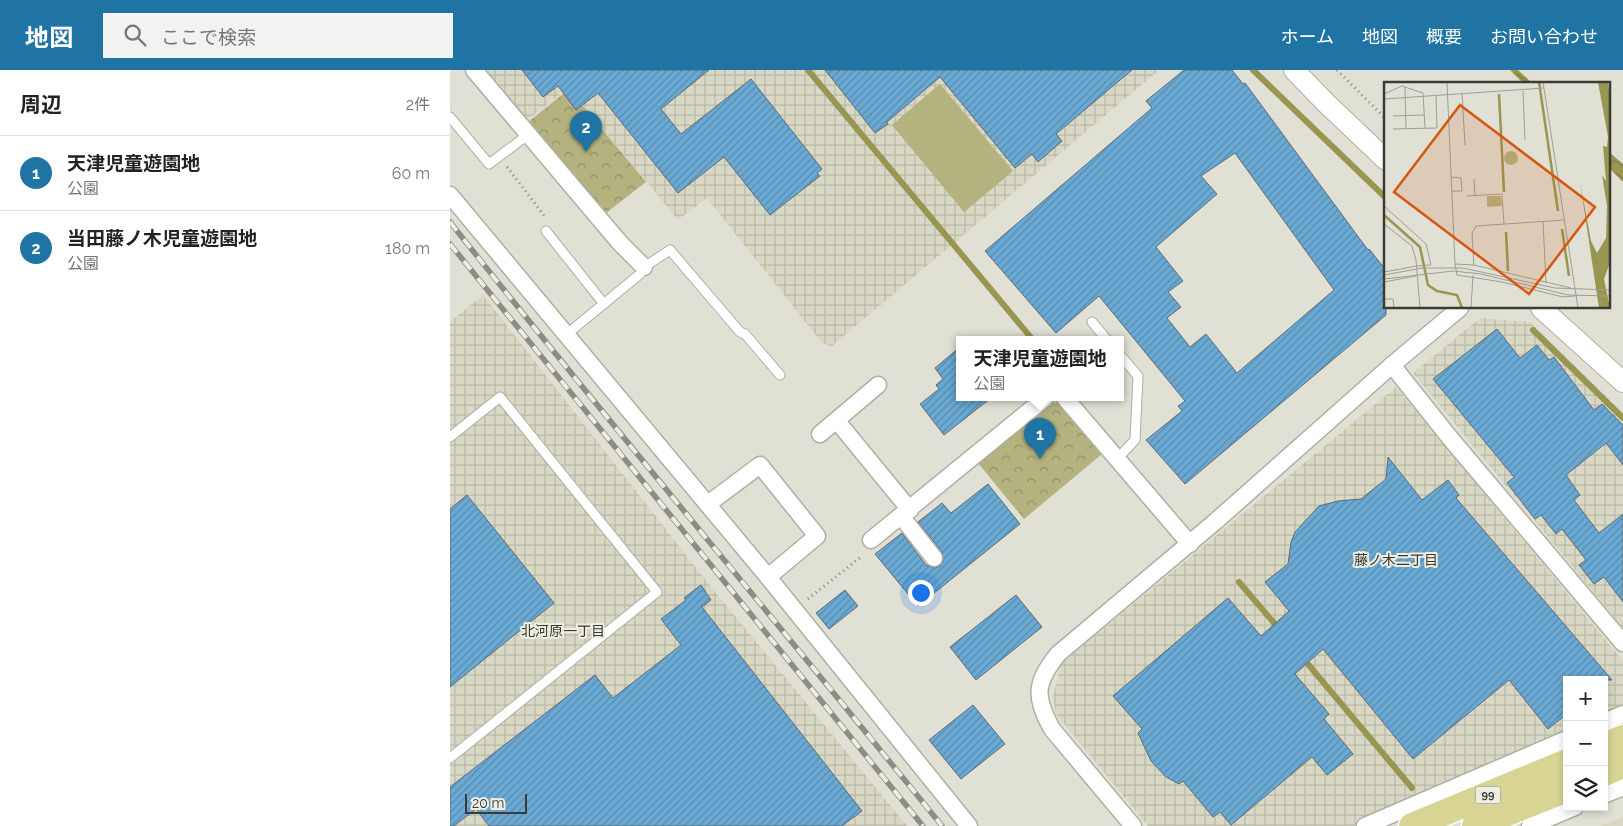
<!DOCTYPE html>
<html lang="ja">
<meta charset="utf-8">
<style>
body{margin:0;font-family:Raleway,"Noto Sans JP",sans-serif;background:#f2f2f2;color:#222}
.controls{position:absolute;right:15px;bottom:15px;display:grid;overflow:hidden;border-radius:0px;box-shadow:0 2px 8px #0003}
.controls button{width:45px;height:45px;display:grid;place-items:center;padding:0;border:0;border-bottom:1px solid #e0e0e0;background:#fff;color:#222;font:25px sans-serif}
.scale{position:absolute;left:15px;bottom:12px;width:62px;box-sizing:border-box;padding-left:5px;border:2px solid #3c3c37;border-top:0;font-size:14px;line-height:18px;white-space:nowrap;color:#3c3c37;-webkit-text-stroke:4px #eeeee2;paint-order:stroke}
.you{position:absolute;left:470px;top:522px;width:18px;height:18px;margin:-12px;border:4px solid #fff;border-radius:50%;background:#1a73e8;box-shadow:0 0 0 8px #1a73e833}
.badge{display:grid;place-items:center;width:32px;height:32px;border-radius:50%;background:#1f74a4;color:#fff;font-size:16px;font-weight:700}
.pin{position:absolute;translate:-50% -41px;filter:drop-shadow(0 1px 2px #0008)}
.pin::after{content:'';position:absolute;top:26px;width:18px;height:15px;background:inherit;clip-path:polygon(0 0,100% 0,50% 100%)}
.popup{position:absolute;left:506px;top:266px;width:168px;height:65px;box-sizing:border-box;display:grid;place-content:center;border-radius:0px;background:#fff;filter:drop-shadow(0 1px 4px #0005);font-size:16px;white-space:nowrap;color:#767676}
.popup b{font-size:19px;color:#222}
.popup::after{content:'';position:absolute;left:50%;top:100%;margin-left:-10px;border:10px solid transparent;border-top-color:#fff}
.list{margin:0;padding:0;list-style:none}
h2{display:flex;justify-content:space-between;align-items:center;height:65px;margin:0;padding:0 20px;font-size:21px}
h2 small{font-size:16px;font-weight:400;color:#767676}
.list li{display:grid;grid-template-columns:32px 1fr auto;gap:15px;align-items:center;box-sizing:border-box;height:75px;padding:0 20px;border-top:1px solid #e0e0e0}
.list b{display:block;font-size:19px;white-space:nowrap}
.list p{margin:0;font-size:16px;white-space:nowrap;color:#767676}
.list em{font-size:16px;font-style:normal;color:#767676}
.icon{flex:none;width:28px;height:28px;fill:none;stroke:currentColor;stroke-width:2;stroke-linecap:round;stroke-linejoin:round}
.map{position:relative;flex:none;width:1173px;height:756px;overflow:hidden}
header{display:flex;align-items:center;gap:30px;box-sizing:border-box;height:70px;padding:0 25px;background:#1f74a4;color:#fff}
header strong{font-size:24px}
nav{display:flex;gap:28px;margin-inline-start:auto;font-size:18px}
.search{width:350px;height:45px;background:#f2f2f2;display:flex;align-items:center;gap:12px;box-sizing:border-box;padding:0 18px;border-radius:0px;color:#767676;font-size:19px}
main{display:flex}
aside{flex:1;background:#fff}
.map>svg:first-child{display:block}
.built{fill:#d8d8c5}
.industrial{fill:url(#industrial-grid)}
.forest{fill:url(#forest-crowns)}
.pitch{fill:#b4b27e}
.water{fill:url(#water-waves)}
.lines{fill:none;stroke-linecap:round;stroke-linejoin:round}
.stream{stroke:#999651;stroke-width:6}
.building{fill:url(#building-hatch);stroke:#626b72;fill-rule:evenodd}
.service-casing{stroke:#afafa4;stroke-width:11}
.minor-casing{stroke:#afafa4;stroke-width:19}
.tertiary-casing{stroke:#afafa4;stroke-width:22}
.primary-casing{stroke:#fff;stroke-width:29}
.path{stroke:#888881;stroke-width:3;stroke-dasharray:1 4;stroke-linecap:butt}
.service{stroke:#fff;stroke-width:9}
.minor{stroke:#fff;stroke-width:16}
.tertiary{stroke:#fff;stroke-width:20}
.primary{stroke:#d8d594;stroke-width:26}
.rail-casing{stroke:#8d8d85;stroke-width:5.5}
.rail{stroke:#eeeee2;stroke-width:4;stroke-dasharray:11;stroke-linecap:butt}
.labels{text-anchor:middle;stroke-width:4;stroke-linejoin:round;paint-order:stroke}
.shield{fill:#eeeee2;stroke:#71716a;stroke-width:1}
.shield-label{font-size:11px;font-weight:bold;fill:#3c3c37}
.neighbourhood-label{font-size:14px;fill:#3a3930;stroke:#eeeee2}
.inset-river{fill:none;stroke:#999651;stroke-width:2.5}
.inset-road{fill:none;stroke:#9e9e96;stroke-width:1}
.view{fill:#d75610;fill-opacity:0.15;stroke:#d75610;stroke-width:2.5}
.inset-edge{fill:none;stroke:#3c3c37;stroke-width:2.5}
</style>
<header>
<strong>地図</strong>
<div class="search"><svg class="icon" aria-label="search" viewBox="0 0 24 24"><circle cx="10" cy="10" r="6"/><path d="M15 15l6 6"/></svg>ここで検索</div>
<nav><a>ホーム</a><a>地図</a><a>概要</a><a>お問い合わせ</a></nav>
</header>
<main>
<aside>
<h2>周辺<small>2件</small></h2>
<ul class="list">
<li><span class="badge">1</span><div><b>天津児童遊園地</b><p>公園</p></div><em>60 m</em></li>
<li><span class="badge">2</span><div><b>当田藤ノ木児童遊園地</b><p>公園</p></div><em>180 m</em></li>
</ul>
</aside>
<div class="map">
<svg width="1173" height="756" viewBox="0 0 1173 756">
<defs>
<pattern id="industrial-grid" width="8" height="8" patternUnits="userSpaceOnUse" patternTransform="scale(1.25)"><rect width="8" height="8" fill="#d8d8c5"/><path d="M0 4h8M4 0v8" fill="none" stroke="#babaaa"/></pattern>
<pattern id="forest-crowns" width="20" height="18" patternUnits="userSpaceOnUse" patternTransform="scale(1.25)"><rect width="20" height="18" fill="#b4b27e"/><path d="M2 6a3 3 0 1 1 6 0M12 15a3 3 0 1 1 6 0" fill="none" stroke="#949268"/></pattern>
<pattern id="water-waves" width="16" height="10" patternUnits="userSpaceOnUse" patternTransform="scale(1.25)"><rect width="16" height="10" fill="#999651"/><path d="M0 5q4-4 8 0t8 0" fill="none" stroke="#7e7c44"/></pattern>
<pattern id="building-hatch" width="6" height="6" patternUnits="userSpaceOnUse" patternTransform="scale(1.25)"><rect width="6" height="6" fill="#69a9d4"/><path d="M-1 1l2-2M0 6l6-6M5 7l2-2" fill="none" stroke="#588bad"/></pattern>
</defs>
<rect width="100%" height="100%" fill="#e0e0d5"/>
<path class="built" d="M1173,747V756H1150Z"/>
<g class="industrial">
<path d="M33,0H709L382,276L372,273L257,128L228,150L119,18L76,51Z"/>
<path d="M33,225L254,508L457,756H0V252Z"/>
<path d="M1030,248L1080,252L1173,343V558L963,303Z"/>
<path d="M946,317L1173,591V639L1154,647V610H1117V663L904,756H698L606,644L603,627L611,594Z"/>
</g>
<g class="forest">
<path d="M119,19L196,112L152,146L77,53Z"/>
<path d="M607,332L652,384L574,449L528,393L603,333Z"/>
</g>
<path class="pitch" d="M490,14L563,101L514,142L442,55Z"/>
<g class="water">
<path d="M1060,0H1068L1083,14H1074Z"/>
<path d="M1159,82L1173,94V112L1159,98Z"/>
</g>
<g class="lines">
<g class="stream">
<path d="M358,0L583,270"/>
<path d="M803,0L936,128"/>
<path d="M1083,260L1173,348"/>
<path d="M789,512L830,560"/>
<path d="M852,587L962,718"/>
</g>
</g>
<g class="building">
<path d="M72,0H259L211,39L231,64L301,9L372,99L367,103L370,106L320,145L274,87L228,123L148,23L126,40L108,16L93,27Z"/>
<path d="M375,0H682L606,64L612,71L588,92L582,84L565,98L490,7L437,52L438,54L425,63Z"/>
<path d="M734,0H782L793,14L795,13L918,180L919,179L936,200V245L735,414L696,370L732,341L728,336L735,331L649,226L606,263L535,181L702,38L696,31ZM785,83L884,220L787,303L756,264L740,277L717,248L731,237L718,222L733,211L706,177L767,124L751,106Z"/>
<path d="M1047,259L1070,288L1087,275L1099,290L1104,287L1144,340L1152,334L1173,355V395L1156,373L1116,405L1130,425L1124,430L1149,463L1173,444V532L1154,507L1144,514L1129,495L1136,490L1112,459L1106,464L1091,445L1085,449L1057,413L1064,407L983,309Z"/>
<path d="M510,277V328H541L494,365L470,334L489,319L486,315L493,309L485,298Z"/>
<path d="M938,387L972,430L998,410L1009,425L1006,428L1162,610H1117V644L1098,659L1059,610L963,689L873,579L845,604L879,644L874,649L903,684L877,705L862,687L781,755L770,742L763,747L733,711L729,714L716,707L701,691L688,663L692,659L663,626L778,528L811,566L839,541L815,512L838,494L841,472L845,462L869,436L888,431L911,429L936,409Z"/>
<path d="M538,414L570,454L468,536L425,484L452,463L476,495L485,498L490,496L493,491L492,482L468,452L492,433L501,443Z"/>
<path d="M17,425L104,533L0,617V439Z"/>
<path d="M251,515L261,530L252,537L412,741L392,756H39L26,739L4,756H0V717L145,605L163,628L231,575L211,549L236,530L234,528Z"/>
<path d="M395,520L408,536L379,559L366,543Z"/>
<path d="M566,525L592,557L526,610L500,577Z"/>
<path d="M523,635L555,674L511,709L479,670Z"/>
</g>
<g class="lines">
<g class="service-casing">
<g id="service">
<path d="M0,47L39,94L79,64"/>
<path d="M96,161L154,234"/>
<path d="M642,252L657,270"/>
<path d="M117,264L190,204L194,197L220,180L290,262L295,264L330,305"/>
<path d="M0,367L50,327L207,522L0,688"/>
<path d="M667,389L685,370L688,306L670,285"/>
</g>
</g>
<g class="minor-casing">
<g id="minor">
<path d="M24,0L170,173L194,197"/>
<path d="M0,125L318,507L519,756"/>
<path d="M942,295L1000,368L1173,573"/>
<path d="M615,328L740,474"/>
<path d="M387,351L460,440"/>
<path d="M370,364L428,315"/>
<path d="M258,434L310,395L367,466L318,507"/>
<path d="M451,446L484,488"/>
<path d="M421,470L595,328"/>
<path d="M1154,652L1173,644"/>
<path d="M1154,725L1173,717"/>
<path d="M683,756L602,659C584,626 585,613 608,584L766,451L942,295L1010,238"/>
<path d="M915,756L1117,669"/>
<path d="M1080,756L1125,737"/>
</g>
</g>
<g class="tertiary-casing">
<g id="tertiary">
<path d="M844,0L876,33L936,90"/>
<path d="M1091,238L1173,312"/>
</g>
</g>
<g class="primary-casing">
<g id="primary">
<path d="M1154,676L1173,668"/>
<path d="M1154,703L1173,695"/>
<path d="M962,756L1117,692"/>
<path d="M1025,756L1117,719"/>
</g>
</g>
<g class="path">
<path d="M887,0L936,49"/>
<path d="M57,97L96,148"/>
<path d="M358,529L412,486"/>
</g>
<use href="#service" class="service"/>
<use href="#minor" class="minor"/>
<use href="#tertiary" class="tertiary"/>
<use href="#primary" class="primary"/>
<g class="rail-casing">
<g id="rail">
<path d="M0,152C161,356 329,554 492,756"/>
<path d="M0,174L473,756"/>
</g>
</g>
<use href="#rail" class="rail"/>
</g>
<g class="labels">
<rect class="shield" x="1025.5" y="716.5" width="25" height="17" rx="4"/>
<g class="shield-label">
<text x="1038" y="729">99</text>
</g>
<g class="neighbourhood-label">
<text x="946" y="495">藤ノ木二丁目</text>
<text x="113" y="566">北河原一丁目</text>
</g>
</g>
<g transform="translate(934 12)">
<rect width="226" height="226" fill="#e0e0d5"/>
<path d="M103,114H117L118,124L103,125Z" fill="#b4b27e"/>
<path d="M120 76a7 7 0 1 1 14 0a7 7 0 1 1-14 0Z" fill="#b4b27e"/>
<path d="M214,0H224L227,26V178L220,197L226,226H215L196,100L207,159L213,171L222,156L223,124L218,93L222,99L219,64L223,65L224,55Z" fill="#999651"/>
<path class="inset-river" d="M155,0L174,129M115,12L120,110M0,133L36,165L44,203L53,209L73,213L78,226M178,147L185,194M122,150L124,189"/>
<path class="inset-road" d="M63,0L71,182M159,0L194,226M21,5L22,47M139,9L141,58M78,11L81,63M0,12L18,4L39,11L41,46M0,17L160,6M9,34L40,33M9,47L53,46L52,13M68,95L77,96L78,109H68M90,97L91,114M83,114L118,112L120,142M0,124L42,162L47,183L33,184M159,139L162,201M0,142L28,164L32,178L36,226M90,184L88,151L92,144L180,138M0,190L33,184M0,193L38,186H79L171,206L227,208M0,197L69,189L97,192L184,213L227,214M0,200L32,194M187,206L90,183L71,182L73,193L118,200L179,215L191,214M0,217H9L10,226M87,226L89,193"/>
<path class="view" d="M76,23L211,125L145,212L10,110Z"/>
<rect width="226" height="226" class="inset-edge"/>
</g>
</svg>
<div class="controls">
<button>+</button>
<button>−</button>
<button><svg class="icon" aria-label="layers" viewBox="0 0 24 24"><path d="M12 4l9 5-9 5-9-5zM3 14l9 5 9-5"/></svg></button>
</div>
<div class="scale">20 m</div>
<div class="you"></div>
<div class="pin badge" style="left:590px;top:389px">1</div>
<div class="popup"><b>天津児童遊園地</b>公園</div>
<div class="pin badge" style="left:136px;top:82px">2</div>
</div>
</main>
